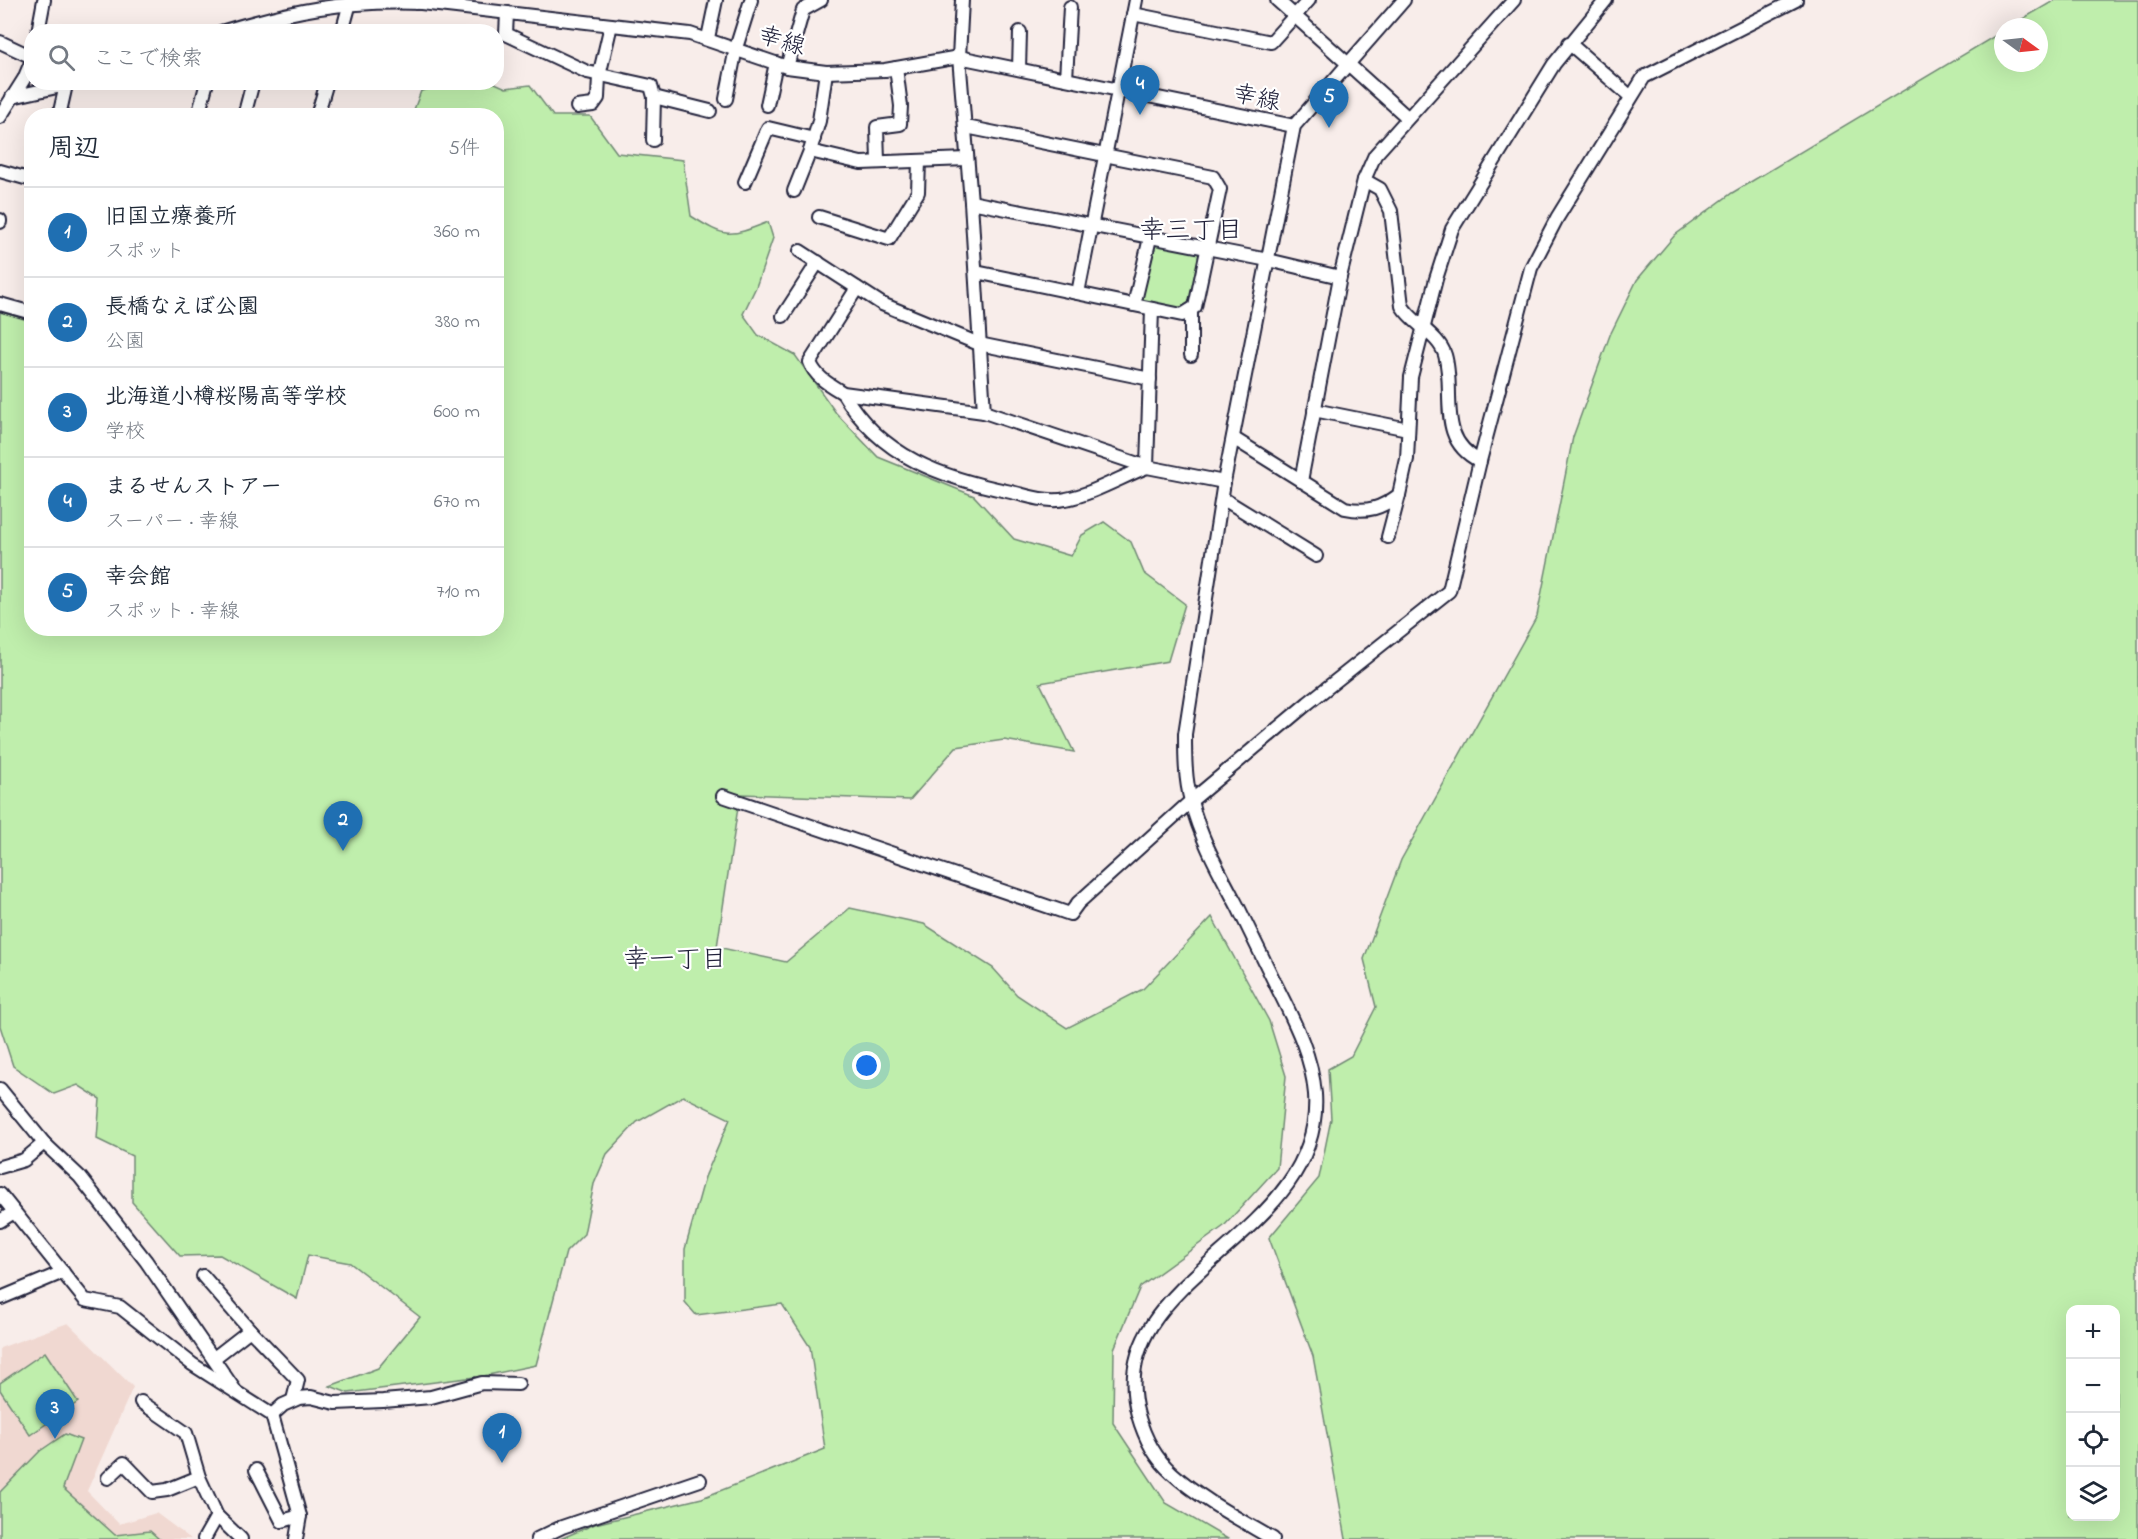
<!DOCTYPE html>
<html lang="ja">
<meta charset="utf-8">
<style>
body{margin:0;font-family:"Indie Flower","Klee One",sans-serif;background:#f6f6f7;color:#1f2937}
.controls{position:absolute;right:18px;bottom:18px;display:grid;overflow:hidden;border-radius:12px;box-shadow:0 6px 24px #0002}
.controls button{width:54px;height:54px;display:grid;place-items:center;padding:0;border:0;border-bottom:2px solid #e0e1e3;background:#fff;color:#1f2937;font:30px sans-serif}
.compass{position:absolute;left:1994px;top:18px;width:54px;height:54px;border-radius:50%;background:#fff;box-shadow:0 6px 24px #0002;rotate:105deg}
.you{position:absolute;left:867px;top:1066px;width:21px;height:21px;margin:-15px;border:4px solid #fff;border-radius:50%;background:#1a73e8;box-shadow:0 0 0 9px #1a73e833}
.badge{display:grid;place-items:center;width:39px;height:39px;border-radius:50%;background:#1f6fb2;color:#fff;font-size:20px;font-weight:700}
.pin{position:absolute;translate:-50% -50px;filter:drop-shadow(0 2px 3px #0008)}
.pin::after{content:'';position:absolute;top:32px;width:21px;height:18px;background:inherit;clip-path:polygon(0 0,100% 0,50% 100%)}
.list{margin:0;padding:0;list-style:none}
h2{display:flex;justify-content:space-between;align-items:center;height:78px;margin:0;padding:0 24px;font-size:26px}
h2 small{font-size:20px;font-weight:400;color:#747a83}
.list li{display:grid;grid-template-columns:39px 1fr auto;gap:18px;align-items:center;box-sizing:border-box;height:90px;padding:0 24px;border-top:2px solid #e0e1e3}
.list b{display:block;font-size:22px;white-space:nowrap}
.list p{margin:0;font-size:20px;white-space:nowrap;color:#747a83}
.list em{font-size:20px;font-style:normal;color:#747a83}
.icon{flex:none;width:33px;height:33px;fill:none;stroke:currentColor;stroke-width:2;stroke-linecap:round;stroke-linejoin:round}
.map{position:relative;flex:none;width:2138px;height:1539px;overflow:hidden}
.search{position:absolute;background:#fff;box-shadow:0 6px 24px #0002;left:24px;top:24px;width:480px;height:66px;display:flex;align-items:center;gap:15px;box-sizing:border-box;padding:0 21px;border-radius:24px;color:#747a83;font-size:22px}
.panel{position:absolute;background:#fff;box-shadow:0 6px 24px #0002;left:24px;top:108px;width:480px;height:528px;border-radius:24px}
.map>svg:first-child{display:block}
.built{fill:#f0d8d1}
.green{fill:#bfeeac;stroke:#708874;stroke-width:1.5;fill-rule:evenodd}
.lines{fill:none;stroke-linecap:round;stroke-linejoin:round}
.minor-casing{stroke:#22223b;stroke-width:16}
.minor{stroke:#fff;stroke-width:12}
.labels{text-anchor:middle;stroke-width:4.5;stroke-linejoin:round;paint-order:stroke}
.street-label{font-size:24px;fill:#22223b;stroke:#fff}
.neighbourhood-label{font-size:26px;fill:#22223b;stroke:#fff}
</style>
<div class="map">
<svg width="2138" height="1539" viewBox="0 0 2138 1539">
<rect width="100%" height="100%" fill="#f8edea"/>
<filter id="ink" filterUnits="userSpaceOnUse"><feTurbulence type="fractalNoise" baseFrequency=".0167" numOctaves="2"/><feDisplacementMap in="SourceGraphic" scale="12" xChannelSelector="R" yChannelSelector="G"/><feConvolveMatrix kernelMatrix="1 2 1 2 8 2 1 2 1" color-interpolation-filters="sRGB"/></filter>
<g filter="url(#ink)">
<path class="built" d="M68,1323L133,1387L87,1491L119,1524L156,1513L191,1539H0V1348Z"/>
<g class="green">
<path d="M2055,0H2138V1539H1346L1313,1356L1269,1238L1319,1178L1331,1119L1328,1069L1351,1056L1376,1007L1364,959L1401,860L1537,616L1573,437L1610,335L1637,280L1675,235L1732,193L2003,31V63H2039V27H2009ZM2070,1310H2116V1516H2070Z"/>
<path d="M458,82L495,83L506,88L530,85L553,116H590L617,153L683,160L691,216C727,239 730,237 768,222L773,238L756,287L743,314L758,335L795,355L836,413L878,457L974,496L1014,539L1071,556L1082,535L1104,522L1131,542L1144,573L1185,604L1168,661L1040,683L1074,752L1004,740L956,747L910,800L740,794L717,947L786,962L850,908L924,924L993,968L1017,995L1067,1028L1143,989L1212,917L1269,1021L1286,1076L1277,1168L1224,1226L1140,1287L1114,1349L1113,1423L1166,1503L1228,1539H560L595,1524L702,1498L825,1449L810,1347L782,1304L696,1315L685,1302V1249L705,1177L730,1119L683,1096L637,1122L607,1154L594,1184L584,1234L566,1252L536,1365L483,1376L348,1393L330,1386L378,1368L420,1317L350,1263L308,1255L297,1299L220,1255L180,1256L132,1202V1156L97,1139L100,1099L78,1085L54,1094L13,1066L0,1026V312L31,321L32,628H496V116L412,115L421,91Z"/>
<path d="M1154,244L1198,253L1201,257L1190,304L1182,309L1140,300Z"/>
<path d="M45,1352L78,1402L30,1435L0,1390V1383Z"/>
<path d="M65,1434L81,1440L63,1488L115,1535L150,1531L159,1539H0V1492L40,1451Z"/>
</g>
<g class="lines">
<g class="minor-casing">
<g id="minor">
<path d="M962,0L959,57L971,202L984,412"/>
<path d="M1277,0L1407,117"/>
<path d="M507,13L506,34L587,72L651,86L654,97L653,140"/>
<path d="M1133,14L1271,42L1309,0"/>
<path d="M38,32L44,0"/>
<path d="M221,32C293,10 345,0 421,3L690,34L787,67L826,72L885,70L959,57L1294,126"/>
<path d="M342,32L350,3"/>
<path d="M708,38L716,0"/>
<path d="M0,42L32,57"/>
<path d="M1569,43L1631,97"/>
<path d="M787,67L803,10L821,0"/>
<path d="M1019,69L1020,32"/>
<path d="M826,72L819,121L810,151L861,163L967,159"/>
<path d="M1066,79L1070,7"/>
<path d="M12,97L66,85L59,116"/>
<path d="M654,97L710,111"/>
<path d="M726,99L736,48L751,0"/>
<path d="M767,105L776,63"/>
<path d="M577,107L593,105L598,98L599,76L611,25"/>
<path d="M198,116L207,82"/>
<path d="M244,116L253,82"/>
<path d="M317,116L327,82"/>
<path d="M0,117L24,79L32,60"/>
<path d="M966,127L1213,177L1220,189L1195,307L1182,315L976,272"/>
<path d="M878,162L877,127L900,124L901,106L896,68"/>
<path d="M0,171L32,180"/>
<path d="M1364,180L1380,189L1391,211L1402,306C1413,324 1439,335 1445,355C1456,392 1435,439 1480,461"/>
<path d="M745,182L768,128L814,139"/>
<path d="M794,191L810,151"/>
<path d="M971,202L1268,260L1340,277"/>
<path d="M819,217L889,239L918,192L919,161"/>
<path d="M0,220V222"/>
<path d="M800,251L882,304L979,344L1150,379"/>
<path d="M857,288L810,362C815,377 830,385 843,393L984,412L1147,467L1224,482"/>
<path d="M1078,293L1136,0"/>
<path d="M0,304L32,313"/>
<path d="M1134,305L1150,238"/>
<path d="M783,316L818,262"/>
<path d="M1191,355V310"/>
<path d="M843,393C880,457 943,478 1011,492C1029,496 1048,503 1066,499C1093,494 1121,477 1147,467L1152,309"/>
<path d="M1314,410L1408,429"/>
<path d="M1233,438L1345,508C1368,513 1381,508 1399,495L1407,459L1411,377L1436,279L1452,229L1554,64L1606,0"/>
<path d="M1301,481L1340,277L1364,180L1375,155L1514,0"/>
<path d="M1222,498L1316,556"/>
<path d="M1388,537L1399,495"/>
<path d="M723,796L1070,914L1078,903L1191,801L1308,703L1449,591L1480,461L1531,268L1557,218L1644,77L1796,0"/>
<path d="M0,1089L44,1143"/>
<path d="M0,1167L24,1160L44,1143L80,1177L146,1261L234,1389"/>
<path d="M0,1194L85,1300L120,1307L192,1364L272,1415L300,1516L296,1539"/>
<path d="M0,1221L14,1212"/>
<path d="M203,1276L250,1330L214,1358"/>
<path d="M1,1298L63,1272"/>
<path d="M250,1330L298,1380L293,1400"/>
<path d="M141,1402L186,1433L199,1477L217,1516L241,1539"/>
<path d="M272,1415L283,1405L299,1398L311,1397L335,1403L383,1401L431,1397L482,1383L518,1384"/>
<path d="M256,1470L282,1521L300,1516"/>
<path d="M108,1478L124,1463L152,1492L167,1490L199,1477"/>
<path d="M204,1539L217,1516"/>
<path d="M537,1539L562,1527L700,1480"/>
<path d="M1273,1539C1239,1519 1201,1499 1172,1473C1155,1458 1144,1436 1138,1415C1099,1276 1325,1240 1315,1094C1312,1056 1295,1023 1278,989C1265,962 1251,934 1238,907C1220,873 1200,838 1191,801C1185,779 1185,756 1185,734L1224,482L1294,126L1404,0"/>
</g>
</g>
<use href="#minor" class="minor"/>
</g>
</g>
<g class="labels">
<g class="street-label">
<text transform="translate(782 40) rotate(16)" y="8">幸線</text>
<text transform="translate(1257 97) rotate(12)" y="8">幸線</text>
</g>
<g class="neighbourhood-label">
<text x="1191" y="238">幸三丁目</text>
<text x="675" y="967">幸一丁目</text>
</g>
</g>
</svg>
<div class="controls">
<button>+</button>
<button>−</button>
<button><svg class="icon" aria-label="locate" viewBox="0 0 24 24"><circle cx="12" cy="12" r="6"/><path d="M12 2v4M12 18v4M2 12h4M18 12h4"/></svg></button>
<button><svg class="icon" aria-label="layers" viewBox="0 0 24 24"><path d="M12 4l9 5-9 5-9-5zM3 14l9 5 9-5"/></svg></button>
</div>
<svg class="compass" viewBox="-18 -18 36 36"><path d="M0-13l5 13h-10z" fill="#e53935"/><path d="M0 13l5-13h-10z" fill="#747a83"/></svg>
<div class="you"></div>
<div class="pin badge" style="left:502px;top:1463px">1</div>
<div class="pin badge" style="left:343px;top:851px">2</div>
<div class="pin badge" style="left:55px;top:1439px">3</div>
<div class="pin badge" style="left:1140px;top:115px">4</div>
<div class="pin badge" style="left:1329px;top:128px">5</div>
<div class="search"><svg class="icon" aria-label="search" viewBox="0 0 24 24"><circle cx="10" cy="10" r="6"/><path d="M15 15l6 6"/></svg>ここで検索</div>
<section class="panel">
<h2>周辺<small>5件</small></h2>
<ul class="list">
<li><span class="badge">1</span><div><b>旧国立療養所</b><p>スポット</p></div><em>360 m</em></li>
<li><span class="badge">2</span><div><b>長橋なえぼ公園</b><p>公園</p></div><em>380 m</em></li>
<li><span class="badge">3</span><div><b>北海道小樽桜陽高等学校</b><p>学校</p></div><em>600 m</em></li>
<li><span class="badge">4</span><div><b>まるせんストアー</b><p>スーパー · 幸線</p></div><em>670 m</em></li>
<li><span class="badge">5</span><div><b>幸会館</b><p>スポット · 幸線</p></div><em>710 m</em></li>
</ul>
</section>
</div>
